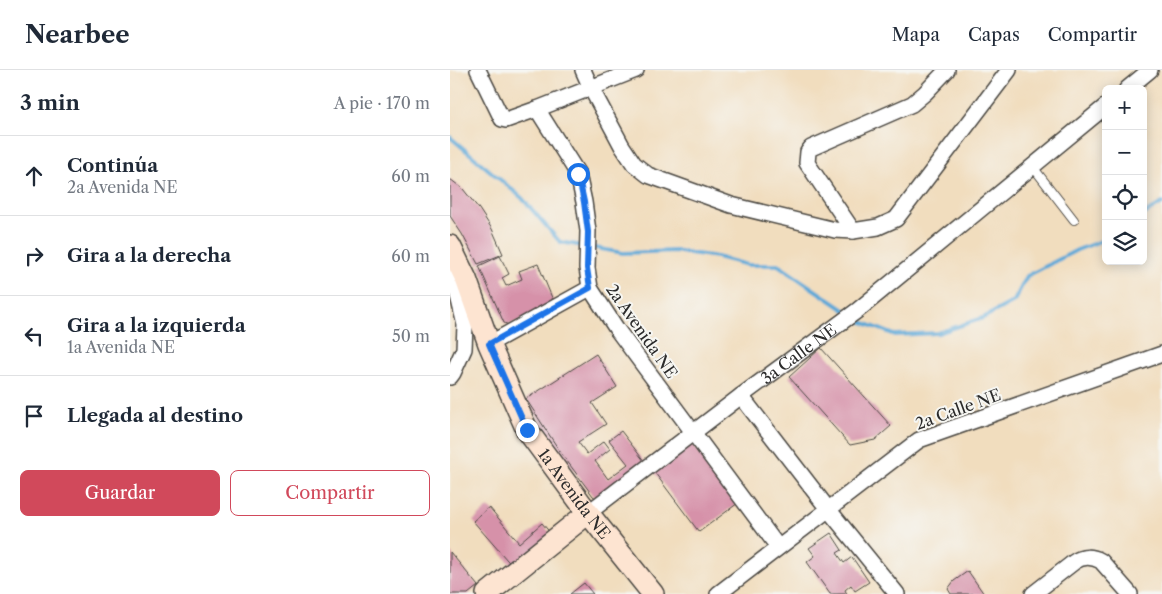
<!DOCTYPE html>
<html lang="es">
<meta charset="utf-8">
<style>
body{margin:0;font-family:"Libre Caslon Text",serif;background:#f2f2f3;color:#1f2937}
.controls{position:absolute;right:15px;top:15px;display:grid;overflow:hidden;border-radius:8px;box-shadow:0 2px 12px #0003}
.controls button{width:45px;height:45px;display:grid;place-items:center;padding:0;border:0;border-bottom:1px solid #e0e1e3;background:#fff;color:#1f2937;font:25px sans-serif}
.stop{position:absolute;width:15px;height:15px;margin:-11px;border:4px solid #1a73e8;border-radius:50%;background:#fff}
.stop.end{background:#1a73e8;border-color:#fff;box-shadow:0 1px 5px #0008}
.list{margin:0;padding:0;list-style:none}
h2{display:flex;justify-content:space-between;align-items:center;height:65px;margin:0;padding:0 20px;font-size:21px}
h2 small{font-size:16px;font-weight:400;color:#747a83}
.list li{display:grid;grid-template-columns:32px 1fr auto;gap:15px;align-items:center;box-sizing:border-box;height:80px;padding:0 20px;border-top:1px solid #e0e1e3}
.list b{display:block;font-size:19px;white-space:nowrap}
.list p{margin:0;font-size:16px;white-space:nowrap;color:#747a83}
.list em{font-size:16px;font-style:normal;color:#747a83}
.actions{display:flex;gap:10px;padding:15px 20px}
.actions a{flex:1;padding:11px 0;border:1px solid #d1495b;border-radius:8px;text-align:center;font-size:18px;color:#d1495b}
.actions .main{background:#d1495b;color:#fff}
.icon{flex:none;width:28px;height:28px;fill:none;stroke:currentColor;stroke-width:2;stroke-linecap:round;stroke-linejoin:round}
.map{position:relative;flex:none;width:712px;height:524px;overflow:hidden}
header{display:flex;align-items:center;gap:30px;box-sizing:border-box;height:70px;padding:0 25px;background:#fff;border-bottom:1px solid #e0e1e3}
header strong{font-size:24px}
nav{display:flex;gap:28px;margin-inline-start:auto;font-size:18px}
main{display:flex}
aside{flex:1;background:#fff}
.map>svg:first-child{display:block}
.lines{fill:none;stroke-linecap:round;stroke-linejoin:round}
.stream{stroke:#60a9d7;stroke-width:4}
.building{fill:#d691a9}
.lane-casing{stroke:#494641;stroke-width:10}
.street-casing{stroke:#494641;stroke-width:18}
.secondary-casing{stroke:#494641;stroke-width:24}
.lane{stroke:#fff;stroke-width:8}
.street{stroke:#fff;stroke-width:15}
.secondary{stroke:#fde4d1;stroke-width:21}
.route{stroke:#1a73e8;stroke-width:6}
.labels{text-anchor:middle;stroke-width:4;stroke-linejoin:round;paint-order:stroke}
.street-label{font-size:16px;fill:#2b2b2b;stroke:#f6f6f2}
</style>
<header>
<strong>Nearbee</strong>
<nav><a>Mapa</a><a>Capas</a><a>Compartir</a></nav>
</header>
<main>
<aside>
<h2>3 min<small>A pie · 170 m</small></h2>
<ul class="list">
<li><svg class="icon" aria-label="ahead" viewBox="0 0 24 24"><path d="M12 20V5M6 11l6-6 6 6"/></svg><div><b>Continúa</b><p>2a Avenida NE</p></div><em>60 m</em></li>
<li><svg class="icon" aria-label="right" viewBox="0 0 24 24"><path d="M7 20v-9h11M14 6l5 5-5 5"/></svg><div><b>Gira a la derecha</b></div><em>60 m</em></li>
<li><svg class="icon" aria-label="left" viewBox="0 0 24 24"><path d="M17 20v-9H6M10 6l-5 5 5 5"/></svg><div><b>Gira a la izquierda</b><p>1a Avenida NE</p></div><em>50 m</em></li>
<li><svg class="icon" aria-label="arrive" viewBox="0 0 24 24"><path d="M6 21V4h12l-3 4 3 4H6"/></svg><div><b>Llegada al destino</b></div></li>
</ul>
<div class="actions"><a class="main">Guardar</a><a>Compartir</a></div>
</aside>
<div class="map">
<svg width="712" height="524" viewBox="0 0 712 524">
<rect width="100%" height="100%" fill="#f6f6f2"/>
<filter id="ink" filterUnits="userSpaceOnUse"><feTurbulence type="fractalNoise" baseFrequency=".02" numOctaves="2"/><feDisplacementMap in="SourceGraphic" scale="10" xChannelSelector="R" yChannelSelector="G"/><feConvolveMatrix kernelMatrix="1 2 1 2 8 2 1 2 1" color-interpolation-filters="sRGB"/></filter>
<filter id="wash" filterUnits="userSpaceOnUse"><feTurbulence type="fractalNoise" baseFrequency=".0096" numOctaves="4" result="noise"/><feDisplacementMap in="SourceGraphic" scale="20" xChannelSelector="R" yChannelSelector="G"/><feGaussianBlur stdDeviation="1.12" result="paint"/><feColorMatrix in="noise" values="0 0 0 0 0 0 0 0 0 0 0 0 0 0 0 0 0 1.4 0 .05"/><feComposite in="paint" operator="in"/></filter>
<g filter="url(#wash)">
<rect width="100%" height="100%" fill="#f1ddbe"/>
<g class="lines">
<g class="stream">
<path d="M0,67L72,128L110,172L133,176"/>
<path d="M693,145L712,133"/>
<path d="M140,177L173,183L226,181L267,187L298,195H328L399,243"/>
<path d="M405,247L412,252L445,265L488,263L533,248L564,231L577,206L627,180L656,169"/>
</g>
</g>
<g id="blocks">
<g class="building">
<path d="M0,109L13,119L29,139L42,159L53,184L28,194L12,164L0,146Z"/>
<path d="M50,186L59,204L52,208L56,216L72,209L69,201L88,194L105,235L59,255L54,253L29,196Z"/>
<path d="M371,278L441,356L425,370L400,375L339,307Z"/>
<path d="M146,284L167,317L142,333L156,354L128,372L137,384L154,371L160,379L145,391L158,409L178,394L159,370L171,361L198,396L147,429L143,426L111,383L76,329Z"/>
<path d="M241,371L288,433L249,462L202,399Z"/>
<path d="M39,437L69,473L92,453L102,465L64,498L23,451Z"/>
<path d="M381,463L392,480L387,483L394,493L402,487L419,512L405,521L401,515L395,520L397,524H380L357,492L365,486L359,478Z"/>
<path d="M0,482L28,516L18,524H0Z"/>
<path d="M518,501L534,524H501L498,519L504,511Z"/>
<path d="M134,513L143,524H120Z"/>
</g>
</g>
</g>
<g filter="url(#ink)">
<use href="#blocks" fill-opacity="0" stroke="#494641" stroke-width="1"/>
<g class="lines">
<g class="lane-casing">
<path id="lane" d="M583,97L624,150"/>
</g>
<g class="street-casing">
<g id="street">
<path d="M28,0L52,49L56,50L87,39"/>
<path d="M133,0L141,18L172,76L184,94L198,105L281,135L385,160L403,161L428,157L446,149L559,0"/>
<path d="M186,0L87,39L128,104L134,132L138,161L137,198L140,218L168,261L328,477"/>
<path d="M677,19L700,0"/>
<path d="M403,161L357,93L358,82L361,78L462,34L475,23L497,0"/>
<path d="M0,192L15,255L14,279L3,303L0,307"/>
<path d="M39,274L140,218"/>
<path d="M291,326L378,439L447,524"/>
<path id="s1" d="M138,443L291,326L408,240L656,36"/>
<path d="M268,524L469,370L712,284"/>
<path d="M583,524L624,492C632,486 642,486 651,491L680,524"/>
</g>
</g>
<g class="secondary-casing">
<g id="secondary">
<path id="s2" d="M0,176L16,209L39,274L77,360L138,443L203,524"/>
<path d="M37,524L138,443"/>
</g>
</g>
<use href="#lane" class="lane"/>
<use href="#street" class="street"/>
<use href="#secondary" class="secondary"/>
</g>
</g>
<g class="lines" filter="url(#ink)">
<path class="route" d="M77,360L39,274L140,218L137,198L138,162L134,132L128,104"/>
</g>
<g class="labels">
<g class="street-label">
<text transform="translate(192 261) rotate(55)" y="6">2a Avenida NE</text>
<text dy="6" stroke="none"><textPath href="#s1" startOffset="264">3a Calle NE</textPath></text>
<text transform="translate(508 339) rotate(-20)" y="6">2a Calle NE</text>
<text dy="6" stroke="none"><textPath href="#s2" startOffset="279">1a Avenida NE</textPath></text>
</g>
</g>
</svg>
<div class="controls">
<button>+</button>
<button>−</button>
<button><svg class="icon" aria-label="locate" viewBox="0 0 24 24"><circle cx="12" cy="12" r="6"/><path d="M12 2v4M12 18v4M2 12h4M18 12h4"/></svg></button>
<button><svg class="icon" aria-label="layers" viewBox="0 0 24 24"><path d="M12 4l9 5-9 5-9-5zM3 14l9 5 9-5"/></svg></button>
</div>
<div class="stop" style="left:128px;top:104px"></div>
<div class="stop end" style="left:77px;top:360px"></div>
</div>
</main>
